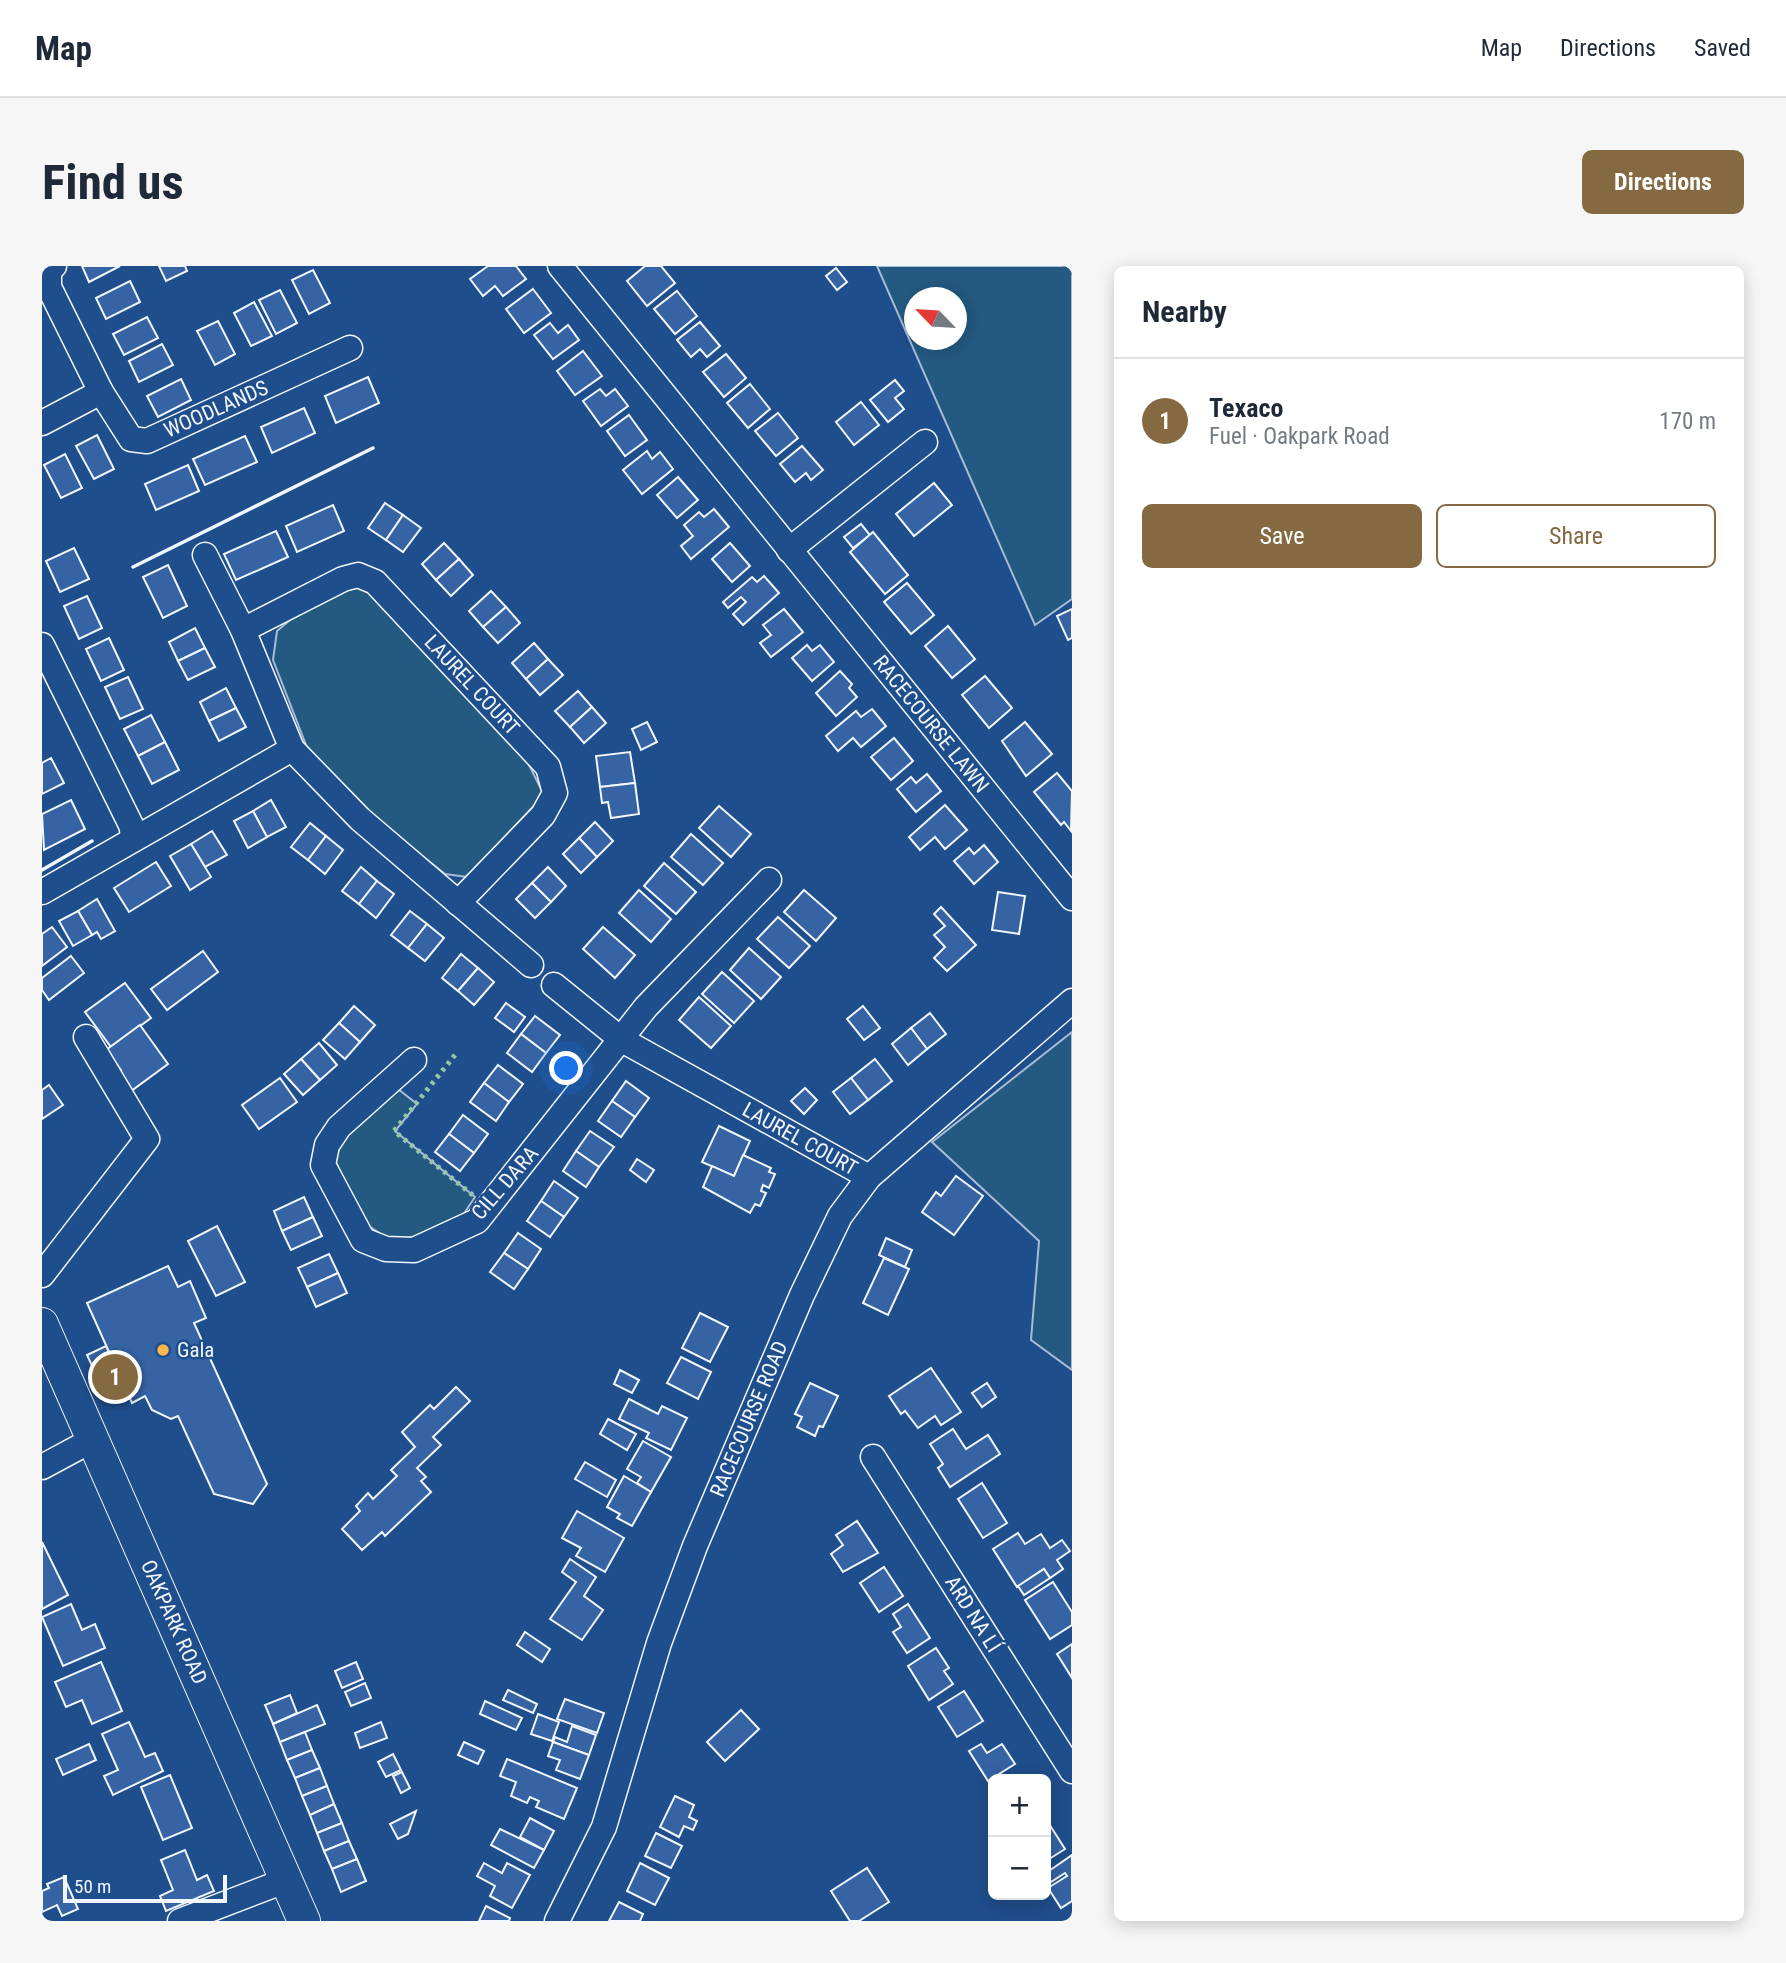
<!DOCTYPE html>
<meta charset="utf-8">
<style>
body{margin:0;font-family:"Roboto Condensed",sans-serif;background:#f6f6f7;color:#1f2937}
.controls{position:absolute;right:21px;bottom:21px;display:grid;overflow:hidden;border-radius:10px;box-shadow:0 4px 18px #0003}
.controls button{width:63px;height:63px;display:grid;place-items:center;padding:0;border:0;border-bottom:2px solid #e0e1e3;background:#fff;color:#1f2937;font:35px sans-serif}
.compass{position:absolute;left:862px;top:21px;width:63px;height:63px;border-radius:50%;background:#fff;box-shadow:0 4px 18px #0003;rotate:295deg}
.scale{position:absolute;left:21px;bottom:18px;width:164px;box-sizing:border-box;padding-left:7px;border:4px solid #f2f6ff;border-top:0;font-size:19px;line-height:24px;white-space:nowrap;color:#f2f6ff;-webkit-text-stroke:5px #1f4e8c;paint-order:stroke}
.you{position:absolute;left:525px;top:803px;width:24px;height:24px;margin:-18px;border:5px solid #fff;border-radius:50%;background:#1a73e8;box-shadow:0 0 0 10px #1a73e833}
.badge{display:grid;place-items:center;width:46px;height:46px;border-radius:50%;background:#846941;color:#fff;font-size:23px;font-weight:700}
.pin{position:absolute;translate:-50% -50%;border:4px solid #fff;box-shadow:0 2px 7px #0006}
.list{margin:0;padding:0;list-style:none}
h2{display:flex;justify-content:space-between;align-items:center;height:91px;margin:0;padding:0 28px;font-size:30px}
h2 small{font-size:23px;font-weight:400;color:#747a83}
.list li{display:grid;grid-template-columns:46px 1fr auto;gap:21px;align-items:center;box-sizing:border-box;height:126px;padding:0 28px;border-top:2px solid #e0e1e3}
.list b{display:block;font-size:26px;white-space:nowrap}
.list p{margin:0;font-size:23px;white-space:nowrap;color:#747a83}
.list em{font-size:23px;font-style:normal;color:#747a83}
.actions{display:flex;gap:14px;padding:21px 28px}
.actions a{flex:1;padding:16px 0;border:2px solid #846941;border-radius:10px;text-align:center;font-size:24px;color:#846941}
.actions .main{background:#846941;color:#fff}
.map{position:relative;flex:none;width:1030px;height:1655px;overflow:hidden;border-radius:10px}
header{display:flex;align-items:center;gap:42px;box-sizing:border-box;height:98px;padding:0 35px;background:#fff;border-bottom:2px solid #e0e1e3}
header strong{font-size:33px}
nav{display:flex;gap:38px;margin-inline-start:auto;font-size:24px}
.intro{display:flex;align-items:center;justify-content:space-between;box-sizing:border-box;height:168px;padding:0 42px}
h1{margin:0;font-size:49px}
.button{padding:18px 32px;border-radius:10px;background:#846941;color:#fff;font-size:24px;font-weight:700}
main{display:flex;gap:42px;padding:0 42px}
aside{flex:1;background:#fff;border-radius:10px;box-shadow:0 4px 18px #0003}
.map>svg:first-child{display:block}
.green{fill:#245a82;stroke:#a8bbd7;stroke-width:2;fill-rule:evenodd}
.building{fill:#3563a3;stroke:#f2f6ff;stroke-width:2}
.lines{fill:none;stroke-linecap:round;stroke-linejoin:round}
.minor-casing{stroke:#f2f6ff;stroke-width:27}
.major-casing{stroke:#f2f6ff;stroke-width:34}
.minor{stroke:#1f4e8c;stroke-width:24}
.major{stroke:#1f4e8c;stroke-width:32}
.hedge{stroke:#97c8a6;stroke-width:5;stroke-dasharray:3.5 5;stroke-linecap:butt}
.wall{stroke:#f2f6ff;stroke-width:3.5}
.poi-dot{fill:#ffb74d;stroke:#1f4e8c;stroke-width:2.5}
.labels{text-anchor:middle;stroke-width:5;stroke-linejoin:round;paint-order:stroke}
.street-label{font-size:21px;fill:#f2f6ff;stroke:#1f4e8c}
.poi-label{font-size:21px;fill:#f2f6ff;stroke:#1f4e8c;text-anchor:start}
</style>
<header>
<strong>Map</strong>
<nav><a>Map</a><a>Directions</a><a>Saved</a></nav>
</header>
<div class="intro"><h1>Find us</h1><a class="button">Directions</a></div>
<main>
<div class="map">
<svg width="1030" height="1655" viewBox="0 0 1030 1655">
<rect width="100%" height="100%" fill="#1f4e8c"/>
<g class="green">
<path d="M835,0H1030V333L993,359ZM872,32H914V74H872Z"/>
<path d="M318,318L340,337L479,483L502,529L425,611L403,608L316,539L268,489L231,394L235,365L254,349Z"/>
<path d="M1030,766V1104L989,1074L997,975L890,876Z"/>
<path d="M356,823L375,838L353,865L433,931L421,949L373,971L347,973L322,957L292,892L293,878Z"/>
</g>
<g class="building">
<path d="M40,0H78L47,16Z"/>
<path d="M117,0H143L145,5L124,15Z"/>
<path d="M446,0H474L484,13L461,30L453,20L441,30L428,13Z"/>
<path d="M603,0H619L633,17L605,40L585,15Z"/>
<path d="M794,2L805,16L795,24L784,10Z"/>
<path d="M271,4L288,37L267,48L250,14Z"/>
<path d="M88,15L98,36L64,53L54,32Z"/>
<path d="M491,23L509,47L482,67L464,43Z"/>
<path d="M238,24L255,57L234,68L217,34Z"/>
<path d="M635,25L655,50L633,68L612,43Z"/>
<path d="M212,36L230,70L209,80L192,47Z"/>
<path d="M105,51L116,72L82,89L71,68Z"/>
<path d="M176,55L193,88L173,99L155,65Z"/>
<path d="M658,56L678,80L665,91L658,83L649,91L635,74Z"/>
<path d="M508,57L516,67L526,59L537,74L511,93L492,69Z"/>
<path d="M120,78L131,99L97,116L87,95Z"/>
<path d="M541,85L560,110L533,129L515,105Z"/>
<path d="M684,88L704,112L682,131L661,106Z"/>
<path d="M326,111L337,137L294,157L283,130Z"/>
<path d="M139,113L149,134L116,151L105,130Z"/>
<path d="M853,114L862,125L853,132L862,143L846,156L828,134Z"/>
<path d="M708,118L728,143L706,162L685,137Z"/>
<path d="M558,123L564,130L573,123L586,140L559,160L541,135Z"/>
<path d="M819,136L837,159L812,179L794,156Z"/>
<path d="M262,142L273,167L230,187L219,161Z"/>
<path d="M736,147L756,172L734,190L713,165Z"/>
<path d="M587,149L605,174L583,190L565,165Z"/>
<path d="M55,169L72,203L52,213L34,180Z"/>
<path d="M203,170L215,196L163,219L151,193Z"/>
<path d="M760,180L781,204L769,214L764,207L753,216L738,198Z"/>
<path d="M605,185L610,193L618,186L631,203L600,228L581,204Z"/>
<path d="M23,188L40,222L19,232L2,199Z"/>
<path d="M146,199L157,225L114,244L103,218Z"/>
<path d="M636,211L656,234L635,252L615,229Z"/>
<path d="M892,217L910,239L872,270L854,248Z"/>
<path d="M343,237L361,249L344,274L326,262Z"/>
<path d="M291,239L302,265L255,286L244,260Z"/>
<path d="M672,243L687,261L649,293L639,280L651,270L642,259L657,246L662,251Z"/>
<path d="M361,249L379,262L361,286L344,274Z"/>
<path d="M819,258L828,269L811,282L802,271Z"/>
<path d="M234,265L246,291L194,314L182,288Z"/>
<path d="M831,266L866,309L843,328L808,286Z"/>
<path d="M402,277L417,293L394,314L380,298Z"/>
<path d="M688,277L708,300L690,316L670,293Z"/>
<path d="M32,282L47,313L18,326L4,295Z"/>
<path d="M417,293L431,309L409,330L394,314Z"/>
<path d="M126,299L145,340L121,352L101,311Z"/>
<path d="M722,310L737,327L701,359L691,348L704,336L699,331L686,342L681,336L710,311L715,316Z"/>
<path d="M865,317L892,349L869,368L842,336Z"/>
<path d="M449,325L464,341L441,361L427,345Z"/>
<path d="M45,330L60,362L37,373L22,340Z"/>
<path d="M464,341L478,357L456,377L441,361Z"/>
<path d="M742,343L761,366L729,391L718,377L729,369L721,359Z"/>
<path d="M1030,343V372L1026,374L1015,350Z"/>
<path d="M906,360L933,393L910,412L883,380Z"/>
<path d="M153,362L163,382L136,395L127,376Z"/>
<path d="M67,372L82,404L59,415L44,383Z"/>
<path d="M492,377L506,393L484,413L470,397Z"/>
<path d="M765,379L770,385L778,379L792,396L770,415L750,392Z"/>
<path d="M163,382L173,401L146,414L136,395Z"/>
<path d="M506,393L521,409L498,429L484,413Z"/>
<path d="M798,405L810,418L807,422L815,431L794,450L774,427Z"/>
<path d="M943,410L970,442L947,462L920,429Z"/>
<path d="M86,411L101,443L78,453L63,421Z"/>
<path d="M184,422L194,442L167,455L158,436Z"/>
<path d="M536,425L550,441L528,461L513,445Z"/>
<path d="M550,441L564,457L542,477L528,461Z"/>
<path d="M194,442L204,461L177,475L167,455Z"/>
<path d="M830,443L844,460L819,481L811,472L796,485L784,470L814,445L819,451Z"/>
<path d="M109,449L123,476L96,490L82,463Z"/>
<path d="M605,456L615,476L599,484L590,463Z"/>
<path d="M983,456L1010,488L984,510L960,475Z"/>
<path d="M852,472L871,495L849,514L829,491Z"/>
<path d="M123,476L137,504L110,518L96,490Z"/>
<path d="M588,486L593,517L558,521L554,490Z"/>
<path d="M9,492L22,517L0,528V497Z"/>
<path d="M1015,507L1030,525L1029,565L1022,556L1019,559L992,526Z"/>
<path d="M885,508L899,525L874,546L855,523L869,511L874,517Z"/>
<path d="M593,517L597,548L569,552L566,536L560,537L558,521Z"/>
<path d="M29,534L43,563L2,584L0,548Z"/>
<path d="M229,534L244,561L225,571L211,545Z"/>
<path d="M903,539L925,564L903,583L893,571L878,584L867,571Z"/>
<path d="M677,540L709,568L689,591L657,562Z"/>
<path d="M211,545L225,571L206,582L192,555Z"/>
<path d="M553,556L571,575L555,591L537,572Z"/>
<path d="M268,557L284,570L266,594L249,581Z"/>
<path d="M170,565L185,589L163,601L149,578Z"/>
<path d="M649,568L681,597L661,619L629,591Z"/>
<path d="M284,570L301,584L283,608L266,594Z"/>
<path d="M537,572L555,591L539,607L521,588Z"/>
<path d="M149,578L169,611L148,624L128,590Z"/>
<path d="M942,579L956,596L932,618L912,595L927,582L932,588Z"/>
<path d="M114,596L129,620L87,646L72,622Z"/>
<path d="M622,597L654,626L634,648L602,620Z"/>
<path d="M319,601L335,615L317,638L300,625Z"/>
<path d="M506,601L524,620L509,636L490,617Z"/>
<path d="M335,615L352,628L334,652L317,638Z"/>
<path d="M490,617L509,636L493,652L474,633Z"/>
<path d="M597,624L629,653L609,676L577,647Z"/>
<path d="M762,624L794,652L774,675L742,646Z"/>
<path d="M956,626L983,630L977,668L950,664Z"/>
<path d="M55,633L73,665L59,673L55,666L50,669L36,645Z"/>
<path d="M899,641L934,679L905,705L892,692L903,681L892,669L903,660L892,648Z"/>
<path d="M36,645L50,669L31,680L17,655Z"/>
<path d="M368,645L385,658L366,682L349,669Z"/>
<path d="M736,651L768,680L747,702L715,673Z"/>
<path d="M385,658L402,672L383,695L366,682Z"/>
<path d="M10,661L25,681L0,700V668Z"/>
<path d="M561,661L593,689L573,712L541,683Z"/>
<path d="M707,682L739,711L719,733L688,704Z"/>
<path d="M161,685L176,706L125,744L109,723Z"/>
<path d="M419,688L436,702L416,725L400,712Z"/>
<path d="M29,690L42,707L7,734L0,724V712Z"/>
<path d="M436,702L452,716L432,739L416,725Z"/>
<path d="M680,706L712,735L692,757L660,728Z"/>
<path d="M83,717L109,752L69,781L43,746Z"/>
<path d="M657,731L689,760L669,782L637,754Z"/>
<path d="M464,737L483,751L472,766L453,752Z"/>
<path d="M312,740L333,759L318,776L297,757Z"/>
<path d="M821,740L838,762L822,774L805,753Z"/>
<path d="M888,747L904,768L885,783L869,762Z"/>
<path d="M493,750L518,769L504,787L479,768Z"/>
<path d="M297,757L318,776L303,793L281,774Z"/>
<path d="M98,759L126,798L85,828L71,810L79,804L64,784Z"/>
<path d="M869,762L885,783L866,799L850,778Z"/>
<path d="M479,768L504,787L490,806L465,787Z"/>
<path d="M277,777L295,799L278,814L259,793Z"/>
<path d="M259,793L278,814L261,829L242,808Z"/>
<path d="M833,793L850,815L826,834L809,812Z"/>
<path d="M456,799L481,818L467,836L442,817Z"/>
<path d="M238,812L255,836L217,863L200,839Z"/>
<path d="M809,812L826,834L808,848L791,826Z"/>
<path d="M584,815L607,832L593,851L570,835Z"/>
<path d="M442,817L467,836L454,855L428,836Z"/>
<path d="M7,819L21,839L0,853V824Z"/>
<path d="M763,822L775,834L762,848L749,835Z"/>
<path d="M570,835L593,851L579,871L556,855Z"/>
<path d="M421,849L446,868L432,887L407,868Z"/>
<path d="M677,860L708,875L692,910L660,896Z"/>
<path d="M548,865L572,881L557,901L534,885Z"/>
<path d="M407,868L432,887L418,905L393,886Z"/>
<path d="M534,885L557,901L544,921L521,905Z"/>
<path d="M701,889L729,902L727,906L733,908L727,922L721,919L719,925L724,927L718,940L713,938L708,947L661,921L670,900L692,910Z"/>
<path d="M595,893L612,904L604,916L588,904Z"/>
<path d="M914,910L941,930L912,969L880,946L894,926L899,930Z"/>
<path d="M512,915L536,932L522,951L499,935Z"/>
<path d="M262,931L271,951L240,965L232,945Z"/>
<path d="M499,935L522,951L508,971L485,955Z"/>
<path d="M271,951L280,970L249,984L240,965Z"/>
<path d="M175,960L203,1016L174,1030L146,975Z"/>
<path d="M476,967L499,983L486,1003L462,987Z"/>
<path d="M844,972L870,984L863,1001L837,989Z"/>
<path d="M462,987L486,1003L472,1023L448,1006Z"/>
<path d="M287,988L296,1007L265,1021L256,1002Z"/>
<path d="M842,992L867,1003L846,1049L821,1037Z"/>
<path d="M126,1000L136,1021L148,1015L164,1052L152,1057L225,1218L211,1238L172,1228L136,1150L129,1153L110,1144L103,1130L90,1137L45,1037Z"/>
<path d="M296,1007L305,1027L274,1041L265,1021Z"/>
<path d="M658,1047L686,1061L668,1096L640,1082Z"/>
<path d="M64,1080L84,1123L65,1132L45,1089Z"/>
<path d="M639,1091L669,1106L656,1133L625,1117Z"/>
<path d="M889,1102L919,1146L899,1159L893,1150L876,1162L863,1145L859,1148L847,1130Z"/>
<path d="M578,1104L597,1114L590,1127L572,1118Z"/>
<path d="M768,1117L796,1130L781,1161L777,1160L773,1170L755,1161L760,1151L753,1148Z"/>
<path d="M945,1117L954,1131L940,1141L930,1127Z"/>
<path d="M414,1121L428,1135L391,1171L399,1179L375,1202L384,1211L379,1215L389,1226L343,1270L340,1266L320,1284L300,1263L318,1245L314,1240L326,1227L331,1233L355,1210L349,1204L373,1181L360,1166L388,1139L392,1143Z"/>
<path d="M587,1133L616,1148L620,1140L645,1152L629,1184L604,1172L607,1167L577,1153Z"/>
<path d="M566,1153L594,1168L585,1184L558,1168Z"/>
<path d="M911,1163L924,1183L946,1169L958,1188L908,1221L896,1202L901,1198L888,1178Z"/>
<path d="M601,1175L629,1191L609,1226L595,1217L599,1211L585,1203Z"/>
<path d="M543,1196L574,1214L565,1231L533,1213Z"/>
<path d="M582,1210L609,1226L590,1260L575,1252L578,1248L565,1241Z"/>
<path d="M940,1217L965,1257L941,1272L916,1233Z"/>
<path d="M535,1245L582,1272L563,1306L534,1290L539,1282L520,1272Z"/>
<path d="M815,1255L836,1287L801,1306L789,1288L801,1279L794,1269Z"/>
<path d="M976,1267L983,1278L999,1268L1008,1282L1020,1274L1028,1285L1015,1294L1021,1303L1008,1312L1002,1303L975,1321L951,1283Z"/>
<path d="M0,1276L26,1329L0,1343Z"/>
<path d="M528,1293L554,1311L542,1330L561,1344L540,1374L508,1353L534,1316L520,1306Z"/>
<path d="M842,1301L861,1330L837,1346L818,1317Z"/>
<path d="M1002,1303L1008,1312L982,1329L976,1320Z"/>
<path d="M1011,1316L1030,1346V1359L1008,1373L983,1334Z"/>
<path d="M29,1338L40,1364L53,1358L63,1382L21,1400L0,1351Z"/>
<path d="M866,1338L888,1372L865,1387L851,1366L859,1361L851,1348Z"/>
<path d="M483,1366L508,1383L500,1396L475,1379Z"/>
<path d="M1030,1378V1412L1015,1388Z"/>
<path d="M894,1382L907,1402L902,1405L911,1418L887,1434L866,1400Z"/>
<path d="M59,1396L80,1445L50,1458L40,1434L24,1441L13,1416Z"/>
<path d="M314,1396L321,1413L300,1422L293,1405Z"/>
<path d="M323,1417L329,1432L309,1440L303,1426Z"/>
<path d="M466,1424L495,1438L491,1447L461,1434Z"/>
<path d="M922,1425L941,1455L915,1471L896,1441Z"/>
<path d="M248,1429L255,1447L231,1458L223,1439Z"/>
<path d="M523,1433L562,1447L555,1467L515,1453Z"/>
<path d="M443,1435L480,1452L474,1464L438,1448Z"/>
<path d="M275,1439L283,1458L238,1476L231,1458Z"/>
<path d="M699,1444L717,1463L683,1495L665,1476Z"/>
<path d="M496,1448L517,1456L510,1475L489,1468Z"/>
<path d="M87,1456L103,1491L113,1487L121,1505L71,1529L62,1510L76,1504L60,1468Z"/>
<path d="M339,1456L345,1472L318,1482L313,1467Z"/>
<path d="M530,1460L554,1469L547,1489L511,1476L513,1471L525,1476Z"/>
<path d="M263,1466L270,1484L245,1494L238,1476Z"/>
<path d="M422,1476L442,1485L436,1498L416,1489Z"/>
<path d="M511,1476L547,1489L538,1513L514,1504L518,1494L506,1490Z"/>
<path d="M47,1478L54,1494L21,1509L14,1493Z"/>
<path d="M939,1478L945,1487L960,1478L973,1498L946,1515L927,1485Z"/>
<path d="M270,1484L278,1502L253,1512L245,1494Z"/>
<path d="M351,1488L359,1504L344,1511L336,1496Z"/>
<path d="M465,1493L535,1522L522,1553L494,1541L497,1535L488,1531L485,1537L469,1530L474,1516L458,1510Z"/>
<path d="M278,1502L285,1520L260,1530L253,1512Z"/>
<path d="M360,1506L368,1522L359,1527L351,1510Z"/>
<path d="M128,1509L150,1562L121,1574L99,1521Z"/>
<path d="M285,1520L292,1538L268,1549L260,1530Z"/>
<path d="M633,1530L652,1539L647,1551L655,1555L651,1564L642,1560L637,1571L618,1561Z"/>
<path d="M292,1538L300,1557L275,1567L268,1549Z"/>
<path d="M374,1545L366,1568L356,1573L348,1558Z"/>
<path d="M488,1552L512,1565L502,1584L478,1571Z"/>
<path d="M1004,1553L1023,1583L1004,1595Z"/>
<path d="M300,1557L307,1575L282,1585L275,1567Z"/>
<path d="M458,1563L502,1584L492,1602L449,1579Z"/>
<path d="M614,1567L640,1580L629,1602L603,1590Z"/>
<path d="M307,1575L315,1593L290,1603L282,1585Z"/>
<path d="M143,1584L155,1614L165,1609L172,1625L124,1645L118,1630L131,1624L119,1594Z"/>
<path d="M1030,1589V1635L1019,1642L1006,1622L1025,1610L1023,1607L1009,1616L1004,1607Z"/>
<path d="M315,1593L324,1615L299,1626L290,1603Z"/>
<path d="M442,1597L460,1607L465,1597L488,1609L470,1642L448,1630L453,1620L435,1610Z"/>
<path d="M598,1597L627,1612L613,1639L585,1625Z"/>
<path d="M825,1602L847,1636L817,1655H808L789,1625Z"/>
<path d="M22,1611L36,1643L20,1650L15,1639L0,1646V1625L7,1622L5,1618Z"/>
<path d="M577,1636L601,1648L598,1655H567Z"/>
<path d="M444,1640L468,1652L467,1655H437Z"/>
</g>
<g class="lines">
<g class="minor-casing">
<g id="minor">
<path d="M12,0L7,5V21L59,126L89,173L105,175L308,82"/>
<path d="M518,0L1030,632"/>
<path d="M0,157L59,126"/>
<path d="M747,284L883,176"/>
<path d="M163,289L201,364L250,483L318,553L489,699"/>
<path d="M201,364L301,313L316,309L333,316L506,501L513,527L501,549L416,637"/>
<path d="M0,379L89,559L92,573"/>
<path d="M0,626L250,483"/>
<path d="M512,719L580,774L827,911"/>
<path d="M372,794L297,861L285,879L281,899L321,974L344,983L372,984L435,955L604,741L727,614"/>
<path d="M0,1009L105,873L44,771"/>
<path d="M831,1191L1030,1505"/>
<path d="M0,1201L52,1173"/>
<path d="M138,1655L245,1614"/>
<path d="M515,1655L562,1561L617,1377L653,1280L760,1029L798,950L827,911L1030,735"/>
</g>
</g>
<g class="major-casing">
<path id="major" d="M0,1058L262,1655"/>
</g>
<use href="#minor" class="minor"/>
<use href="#major" class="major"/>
<path class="hedge" d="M413,789L352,865L433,931"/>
<g class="wall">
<path d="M91,301L331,182"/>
<path d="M0,604L50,575"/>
</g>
</g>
<circle class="poi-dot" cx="121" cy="1084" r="7"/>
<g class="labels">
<g class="street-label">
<text transform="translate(174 143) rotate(-24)" y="7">WOODLANDS</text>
<text transform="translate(430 419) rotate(47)" y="7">LAUREL COURT</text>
<text transform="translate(889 458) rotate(51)" y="7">RACECOURSE LAWN</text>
<text transform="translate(758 873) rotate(29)" y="7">LAUREL COURT</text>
<text transform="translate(463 917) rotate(-49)" y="7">CILL DARA</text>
<text transform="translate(707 1153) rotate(-67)" y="7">RACECOURSE ROAD</text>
<text transform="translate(931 1348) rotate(58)" y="7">ARD NA LÍ</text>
<text transform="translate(132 1356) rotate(66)" y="7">OAKPARK ROAD</text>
</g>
<g class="poi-label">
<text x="135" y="1091">Gala</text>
</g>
</g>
</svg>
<div class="controls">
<button>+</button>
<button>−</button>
</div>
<svg class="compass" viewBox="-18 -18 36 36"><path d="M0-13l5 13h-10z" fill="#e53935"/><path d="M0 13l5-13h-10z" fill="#747a83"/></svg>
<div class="scale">50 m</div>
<div class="you"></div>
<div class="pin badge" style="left:73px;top:1111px">1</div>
</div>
<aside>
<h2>Nearby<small></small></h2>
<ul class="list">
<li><span class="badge">1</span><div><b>Texaco</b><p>Fuel · Oakpark Road</p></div><em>170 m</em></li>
</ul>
<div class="actions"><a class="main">Save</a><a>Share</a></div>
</aside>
</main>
